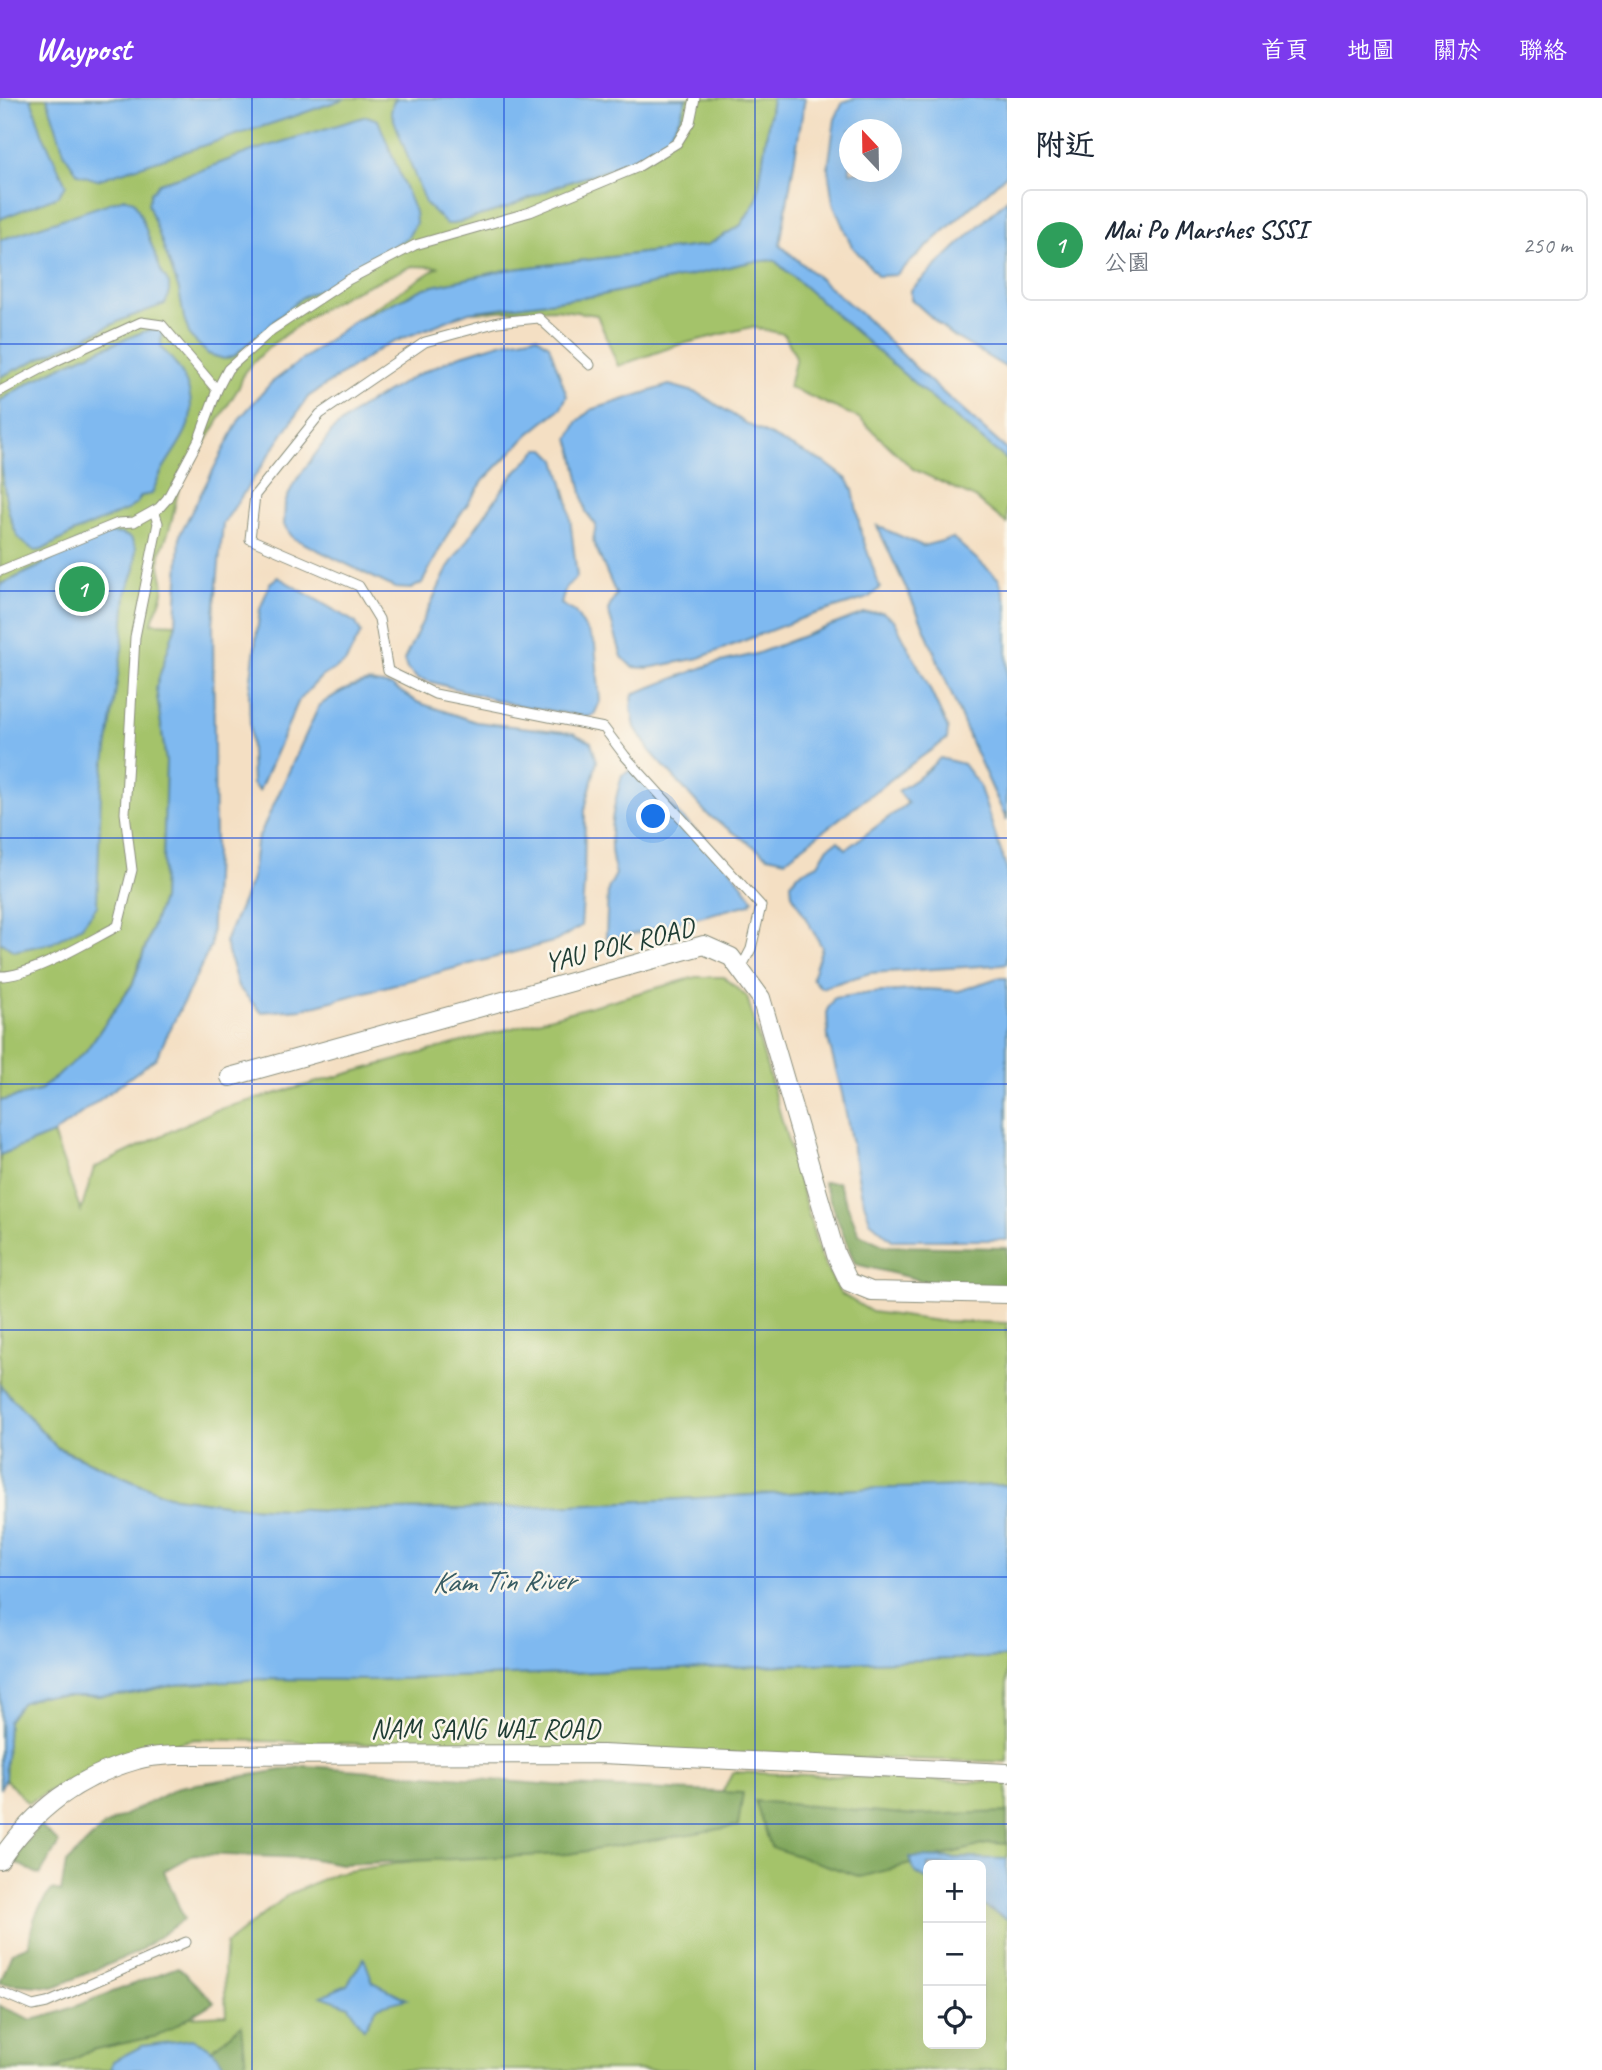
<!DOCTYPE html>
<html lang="zh-TW">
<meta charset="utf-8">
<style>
body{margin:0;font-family:Caveat,"LXGW WenKai TC",sans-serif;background:#f2f2f3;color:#1f2937}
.controls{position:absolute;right:21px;bottom:21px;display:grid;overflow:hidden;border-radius:10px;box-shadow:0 7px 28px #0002}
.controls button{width:63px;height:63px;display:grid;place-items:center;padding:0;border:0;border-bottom:2px solid #e0e1e3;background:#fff;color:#1f2937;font:35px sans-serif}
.compass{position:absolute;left:839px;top:21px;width:63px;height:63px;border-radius:50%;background:#fff;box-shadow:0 7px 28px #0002;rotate:338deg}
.you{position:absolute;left:654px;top:719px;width:24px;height:24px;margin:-18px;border:5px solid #fff;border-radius:50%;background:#1a73e8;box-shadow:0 0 0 10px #1a73e833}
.badge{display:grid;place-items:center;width:46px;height:46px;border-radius:50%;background:#7c3aed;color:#fff;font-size:23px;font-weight:700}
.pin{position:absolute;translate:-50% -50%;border:4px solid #fff;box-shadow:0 2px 7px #0006}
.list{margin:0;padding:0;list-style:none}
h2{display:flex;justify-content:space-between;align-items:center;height:91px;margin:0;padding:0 28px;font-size:30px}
h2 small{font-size:23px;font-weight:400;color:#747a83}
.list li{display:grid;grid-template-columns:46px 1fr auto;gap:21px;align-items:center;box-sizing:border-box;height:112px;margin:0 14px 14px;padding:0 14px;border:2px solid #e0e1e3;border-radius:10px}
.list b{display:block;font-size:26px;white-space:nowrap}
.list p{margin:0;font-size:23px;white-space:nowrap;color:#747a83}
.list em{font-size:23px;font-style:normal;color:#747a83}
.icon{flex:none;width:38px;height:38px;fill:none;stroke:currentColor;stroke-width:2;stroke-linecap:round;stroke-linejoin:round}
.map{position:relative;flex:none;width:1007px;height:1972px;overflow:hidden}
header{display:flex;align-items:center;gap:42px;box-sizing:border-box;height:98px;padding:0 35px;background:#7c3aed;color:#fff}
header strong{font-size:33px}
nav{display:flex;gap:38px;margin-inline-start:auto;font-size:24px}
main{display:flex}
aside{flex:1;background:#fff}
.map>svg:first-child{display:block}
.green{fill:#a4c36b;stroke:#628050;stroke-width:2;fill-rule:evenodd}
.forest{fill:#83a95f;stroke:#51734a;stroke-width:2}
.water{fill:#7fb9f0;stroke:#4f7b92;stroke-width:2;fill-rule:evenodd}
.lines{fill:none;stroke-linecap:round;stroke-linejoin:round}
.lane-casing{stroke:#8a8e7c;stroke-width:11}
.street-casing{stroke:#8a8e7c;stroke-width:20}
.lane{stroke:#fff;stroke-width:9}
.street{stroke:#fff;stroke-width:18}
.grid{fill:none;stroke:#1d4ed8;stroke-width:2;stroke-opacity:0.55}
.labels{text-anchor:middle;stroke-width:5;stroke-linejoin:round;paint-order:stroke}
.street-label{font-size:28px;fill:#1f3d34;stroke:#fbf7ec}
.water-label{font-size:30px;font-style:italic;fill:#375c63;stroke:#fbf7ec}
</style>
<header>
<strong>Waypost</strong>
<nav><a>首頁</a><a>地圖</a><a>關於</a><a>聯絡</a></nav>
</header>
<main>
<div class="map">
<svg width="1007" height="1972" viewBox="0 0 1007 1972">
<rect width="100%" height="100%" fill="#fbf7ec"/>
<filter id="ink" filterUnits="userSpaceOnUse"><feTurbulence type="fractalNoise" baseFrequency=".0143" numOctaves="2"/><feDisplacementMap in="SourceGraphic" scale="14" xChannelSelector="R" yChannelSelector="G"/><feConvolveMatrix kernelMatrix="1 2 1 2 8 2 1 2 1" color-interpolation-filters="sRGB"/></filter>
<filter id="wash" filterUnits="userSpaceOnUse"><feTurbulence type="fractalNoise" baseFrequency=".00686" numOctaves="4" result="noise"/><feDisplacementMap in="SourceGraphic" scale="28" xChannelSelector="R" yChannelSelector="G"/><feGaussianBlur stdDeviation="1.57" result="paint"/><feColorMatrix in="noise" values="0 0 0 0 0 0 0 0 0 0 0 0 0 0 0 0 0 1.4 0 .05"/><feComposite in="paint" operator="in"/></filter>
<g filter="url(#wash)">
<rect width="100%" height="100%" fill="#f4dfc3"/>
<g class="green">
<path d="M0,0H772L757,101L741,127L707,147L506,172L425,190L354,223L438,169L412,168L348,196L315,215L270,248L245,273L239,289L180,386C175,402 174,419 168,435C166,442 162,449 160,456C157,469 166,481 163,494C161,505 154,514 152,525L176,526L156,589L166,664L162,801L132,886L85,954L39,993L0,1003Z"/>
<path d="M774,162L929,298L1007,362V426L975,400L913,371L859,320L789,289L796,259L784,236L751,229L678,247L618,268L597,217L555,211L469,214L602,197L751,164Z"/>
<path d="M696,879H724L747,899L820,1157L840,1195L872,1214L938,1223L1007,1225V1387L859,1391L572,1407L466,1411L325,1413L245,1409L168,1398L57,1349L0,1287V1057L53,1036L81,1113L94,1070L213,1013Z"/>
<path d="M1007,1559V1664L195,1641L108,1661L28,1705L5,1681L8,1623L21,1605L39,1598L131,1596L174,1587L260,1581L373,1582Z"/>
<path d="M733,1674L1007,1685V1972H16L138,1922L226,1917L224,1872L226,1846L289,1796L336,1775L710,1717ZM928,1767H981V1946H928Z"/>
</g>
<g class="forest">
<path d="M823,1084H838L859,1136L885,1148L1007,1150V1188L936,1186L855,1166Z"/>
<path d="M306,1668L567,1688L743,1695L738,1728L569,1756L341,1766L308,1760L194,1756L164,1773L184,1821L136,1855L54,1889L0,1885L12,1854L29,1847C32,1823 36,1811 52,1792L61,1794L66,1765L104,1728L179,1689Z"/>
<path d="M755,1703L915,1717L1007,1714V1746L991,1745L861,1779L771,1749Z"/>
<path d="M40,1727L59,1745L40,1777L12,1763Z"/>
<path d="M178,1869L214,1904L158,1938L92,1952L54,1972H0V1908L32,1922L55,1916Z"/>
<path d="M242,1927L246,1967L248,1972H205L201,1960Z"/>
</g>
<g class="water">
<path d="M0,0H31L42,35L66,87L58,98L0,121Z"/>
<path d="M47,0H346L295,18L97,82L78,76L65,57Z"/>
<path d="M397,0H686L681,17L668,40L658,52L645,60L563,86L506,110L453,126H446L425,105L391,14L393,4Z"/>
<path d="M772,0H805L780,147L868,222L921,275L1007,352V362L929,298L774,162L751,164L602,197L469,214L386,247L308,299L223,426L213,526L215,756L211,848L156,960L53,1036L0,1057V1003L39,993L85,954L133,886L162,801L166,664L156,589L176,526L180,436L240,320L271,285L354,223L425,190L506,172L707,147L741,127L757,101Z"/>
<path d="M855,0H1007V76L896,177L878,178L851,147L833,105L828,71L835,21L843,4ZM850,32H892V74H850Z"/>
<path d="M367,18L378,22L415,114L416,125L408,139L358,172L301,200L234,258L224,261L208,256L190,238L184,220L179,192L148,106L151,94L159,85L199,73L252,53Z"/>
<path d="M124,100L134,103L141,118L161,173L169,186V197L165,206L124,221L0,279V142Z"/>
<path d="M1007,101V270L950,236L911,201V192Z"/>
<path d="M162,230L161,250C178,265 192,287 191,312C191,333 173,353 163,371C159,379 155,387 152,396L141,398L137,405L129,411L73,435L42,452L35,453C30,449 23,445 18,439C0,405 0,344 0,303C37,278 75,261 116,245C131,239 146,231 162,230Z"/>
<path d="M536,238L549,247L567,298L561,310L529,336L484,382L451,430L422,485L411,491L395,490L293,440L284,427L285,405L293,387L333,332L363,308L415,278L458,258L504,244Z"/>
<path d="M669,287L698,295L749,327L827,366L848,382L853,392L861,435L880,490L868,500L808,518L699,560L648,570L632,569L622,559L608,512L616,496L593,443L596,427L586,414L573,353L569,341L577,324L591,312Z"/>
<path d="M539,351H545L556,362L568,403L577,479L566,489L561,506L575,514L595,546L600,603L594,617L587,619L512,606L417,580L407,571L404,562L449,468L512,378Z"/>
<path d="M877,428L923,448L953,440L999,481L1007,506V723L972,646L921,522Z"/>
<path d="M107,435L122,436L131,440L136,450L135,471L126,496L122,551L101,692L97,808L82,828L52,845L14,853L0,844V487L38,469L79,443Z"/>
<path d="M278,479L356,525L361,535L345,565L321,579L299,602L259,693L252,686L249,595L260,511L270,485Z"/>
<path d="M882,514L894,522L927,585L948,631L947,641L910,667L785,762L768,758L708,717L650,653L635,629L631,609L633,596L712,566L756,556L864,515Z"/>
<path d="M369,584L392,588L417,604L476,624L573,635L591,644L597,663L585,711L584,787L581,828L556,843L302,911L261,914L238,889L225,844L251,783L256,745L319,608C335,596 349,588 369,584Z"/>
<path d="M940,660L963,666L979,687L1007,772V865L996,867L870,875L821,890L812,880L822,849L792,796L791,785L798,776L818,766L828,749L838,743L846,751L908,705L898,693L922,677Z"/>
<path d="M633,671L709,746L723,757L726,765L753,801L750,806L611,842L606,839L608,791L616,776C605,743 613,710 622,677Z"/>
<path d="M997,880H1007V1142H892L870,1123L861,1094L842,995L828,941L827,912L834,900L871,895L926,891L959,893Z"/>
<path d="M0,1287L57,1350L168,1398L245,1409L325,1413L466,1411L572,1407L859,1391L1007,1387V1559L373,1582L260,1581L174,1587L131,1596L100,1598H39L21,1605L8,1623L5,1681L0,1691Z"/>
<path d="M910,1759L1007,1761V1821L981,1807V1767H928V1782C916,1776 911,1773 910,1759Z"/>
<path d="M364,1860L373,1884L407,1901L377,1909L364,1931L349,1908L321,1898L347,1887Z"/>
<path d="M191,1941C207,1946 220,1956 226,1972H111L113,1963L142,1948Z"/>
</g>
</g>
<g filter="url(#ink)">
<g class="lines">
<g class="lane-casing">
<g id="lane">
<path d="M590,267L539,220L498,224L425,244L320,316L255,397L250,441L359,488L379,521L388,573L435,596L604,630L625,658L761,808L751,851L740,872"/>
<path d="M0,293L58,262L141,224L162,227L217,292"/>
<path d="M0,473L118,425L134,424L159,410L167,401L199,341L217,292L228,271L272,232L348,182L415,147L530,114L636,70L677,45L690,24L695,0"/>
<path d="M0,878C30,879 89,843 118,828L132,772L125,715L135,539L158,425L154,413"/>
<path d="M0,1894L33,1908L47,1905L186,1844"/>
</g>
</g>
<g class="street-casing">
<g id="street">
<path d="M230,979L704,847L731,859L761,900L836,1157L849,1184L871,1193L1007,1196"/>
<path d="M0,1762C35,1711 77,1679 137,1662C149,1658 162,1658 175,1657L602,1656L1007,1675"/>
</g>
</g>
<use href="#lane" class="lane"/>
<use href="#street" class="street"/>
</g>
</g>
<path class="grid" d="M252,0V1972M504,0V1972M755,0V1972M0,246H1007M0,493H1007M0,740H1007M0,986H1007M0,1232H1007M0,1479H1007M0,1726H1007"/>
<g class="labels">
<g class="street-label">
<text transform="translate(619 846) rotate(-14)" y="10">YAU POK ROAD</text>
<text x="485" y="1640">NAM SANG WAI ROAD</text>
</g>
<g class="water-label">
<text transform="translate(503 1483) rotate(-1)" y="10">Kam Tin River</text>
</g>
</g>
</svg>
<div class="controls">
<button>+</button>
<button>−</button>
<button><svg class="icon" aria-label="locate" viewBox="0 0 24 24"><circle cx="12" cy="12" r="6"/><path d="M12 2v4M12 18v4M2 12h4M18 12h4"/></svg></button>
</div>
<svg class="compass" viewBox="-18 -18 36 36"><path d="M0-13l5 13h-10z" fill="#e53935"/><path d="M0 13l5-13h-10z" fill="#747a83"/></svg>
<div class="you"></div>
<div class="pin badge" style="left:82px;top:491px;background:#2e9e5b">1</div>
</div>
<aside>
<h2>附近<small></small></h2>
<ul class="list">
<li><span class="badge" style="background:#2e9e5b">1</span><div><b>Mai Po Marshes SSSI</b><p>公園</p></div><em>250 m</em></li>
</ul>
</aside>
</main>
